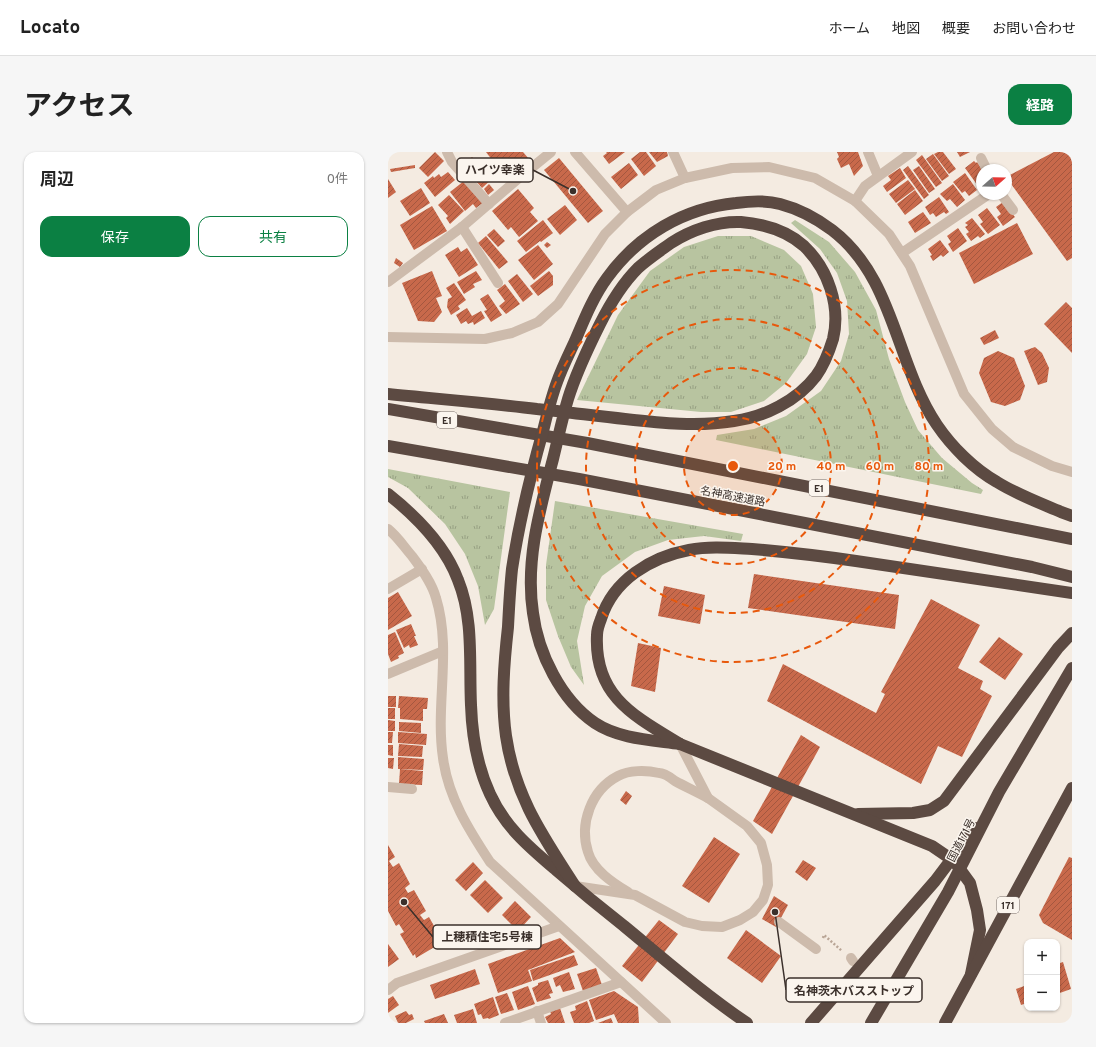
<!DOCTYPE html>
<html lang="ja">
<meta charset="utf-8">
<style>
body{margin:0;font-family:Overpass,"Noto Sans JP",sans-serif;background:#f6f6f6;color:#222}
.controls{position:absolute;right:12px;bottom:12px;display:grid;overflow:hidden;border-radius:8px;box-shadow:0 1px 3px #0004}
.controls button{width:36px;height:36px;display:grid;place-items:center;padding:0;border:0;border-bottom:1px solid #e0e0e0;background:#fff;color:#222;font:20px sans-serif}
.compass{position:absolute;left:588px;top:12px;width:36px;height:36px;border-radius:50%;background:#fff;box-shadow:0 1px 3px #0004;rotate:70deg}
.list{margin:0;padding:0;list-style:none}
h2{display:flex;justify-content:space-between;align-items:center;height:52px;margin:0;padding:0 16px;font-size:17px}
h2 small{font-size:13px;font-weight:400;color:#767676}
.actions{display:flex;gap:8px;padding:12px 16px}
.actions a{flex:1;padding:9px 0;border:1px solid #0b8043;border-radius:12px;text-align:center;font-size:14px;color:#0b8043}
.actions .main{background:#0b8043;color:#fff}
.map{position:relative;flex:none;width:684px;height:871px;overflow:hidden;border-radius:12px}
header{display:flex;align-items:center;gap:24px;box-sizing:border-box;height:56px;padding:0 20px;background:#fff;border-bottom:1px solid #e0e0e0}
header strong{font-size:19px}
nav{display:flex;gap:22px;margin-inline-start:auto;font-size:14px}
.intro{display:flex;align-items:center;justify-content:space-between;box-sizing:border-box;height:96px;padding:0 24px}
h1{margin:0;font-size:28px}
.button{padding:10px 18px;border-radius:12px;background:#0b8043;color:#fff;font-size:14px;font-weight:700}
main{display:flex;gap:24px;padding:0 24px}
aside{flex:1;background:#fff;border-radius:12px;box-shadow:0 1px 3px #0004}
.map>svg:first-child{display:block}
.grass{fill:url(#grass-tufts)}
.building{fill:url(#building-hatch)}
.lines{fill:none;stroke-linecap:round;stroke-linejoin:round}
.path{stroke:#b9a596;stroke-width:2.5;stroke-dasharray:2 2;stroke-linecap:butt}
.minor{stroke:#cdbbac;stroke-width:10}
.highway{stroke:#5c4a42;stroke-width:12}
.ring{fill:none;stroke:#e8590c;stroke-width:2;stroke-dasharray:7 5}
.labels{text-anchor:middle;stroke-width:3;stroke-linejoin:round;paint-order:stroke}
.shield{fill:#fbf5ee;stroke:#756b66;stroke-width:1}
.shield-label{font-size:10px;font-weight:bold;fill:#3b302b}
.street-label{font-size:11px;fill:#3b302b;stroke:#fbf5ee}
.centre{fill:#e8590c;stroke:#fbf5ee;stroke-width:2}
.ring-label{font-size:12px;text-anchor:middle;font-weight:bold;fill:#e8590c;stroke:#fbf5ee;stroke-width:3;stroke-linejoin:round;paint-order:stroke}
.leader{fill:none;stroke:#3b302b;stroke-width:1.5}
.callout-dot{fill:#3b302b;stroke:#fbf5ee;stroke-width:1.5}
.callout{fill:#fbf5ee;stroke:#3b302b;stroke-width:1.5}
.callout-label{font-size:12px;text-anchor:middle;font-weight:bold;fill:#3b302b}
</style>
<header>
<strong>Locato</strong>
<nav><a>ホーム</a><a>地図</a><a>概要</a><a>お問い合わせ</a></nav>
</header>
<div class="intro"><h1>アクセス</h1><a class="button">経路</a></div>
<main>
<aside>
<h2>周辺<small>0件</small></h2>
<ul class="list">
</ul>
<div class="actions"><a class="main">保存</a><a>共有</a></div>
</aside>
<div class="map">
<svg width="684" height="871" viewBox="0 0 684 871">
<defs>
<pattern id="grass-tufts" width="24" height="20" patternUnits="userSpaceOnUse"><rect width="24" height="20" fill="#b8c4a0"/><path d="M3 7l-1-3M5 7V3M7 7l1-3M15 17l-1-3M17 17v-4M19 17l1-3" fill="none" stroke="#97a083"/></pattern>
<pattern id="building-hatch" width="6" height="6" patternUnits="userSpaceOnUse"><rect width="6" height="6" fill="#c8694b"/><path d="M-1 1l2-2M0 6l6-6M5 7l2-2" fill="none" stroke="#a4573f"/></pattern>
</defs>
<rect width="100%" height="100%" fill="#f4ebe1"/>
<g class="grass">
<path d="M407,68L441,90L467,120L488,158L501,207L517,250L530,278L554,306L584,331L595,338L593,342L328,288L329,283L366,277L398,264L433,239L453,209L461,182L459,149L449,121L432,97L403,71Z"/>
<path d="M330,84H363L396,98L413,114L425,142L428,175L419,202L398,231L376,249L343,260H313L189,248L230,163L262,119L296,95Z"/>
<path d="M0,317L122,340L106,457L97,473L90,434L77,402L57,372L20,336L0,325Z"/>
<path d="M167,349L355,382L353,389L316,384L280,388L247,400L214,424L197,454L189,489L196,533L183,515L170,484L158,448V413Z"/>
</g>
<g class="building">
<path d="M47,0L56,9L40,25L31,16Z"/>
<path d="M98,0H135L141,7L117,25Z"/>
<path d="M218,0H237L221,12L215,4L219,1Z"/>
<path d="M252,0H258L268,14L256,24L243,7Z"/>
<path d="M261,0H279L280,4L269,10Z"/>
<path d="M449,0H470L475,14L466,24L461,12L453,16L449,7L451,5Z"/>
<path d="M550,0H555L568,17L561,22L546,2Z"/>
<path d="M569,0H582L572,5Z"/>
<path d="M666,0H684V106L679,109L618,25Z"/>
<path d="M545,2L561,24L554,29L538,7Z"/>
<path d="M534,3L554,31L548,35L528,8Z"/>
<path d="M84,5L104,27L94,36L74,13Z"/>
<path d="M171,6L215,59L200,71L156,18Z"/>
<path d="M586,9L588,11L589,10L594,17V19L591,22L594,25V31L590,34L577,16Z"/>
<path d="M241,11L250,23L233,37L223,25Z"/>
<path d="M27,13V16L3,20L2,17Z"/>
<path d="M520,14L541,43L536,47L515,18Z"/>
<path d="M531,14L547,37L541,41L525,18Z"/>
<path d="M512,16L518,26L499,40L495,34L503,28L500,24Z"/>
<path d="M60,20L67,28L47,45L36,31L45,24L46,26L51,22L53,25Z"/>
<path d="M577,21L589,38L581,44L577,39L574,41L565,30Z"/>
<path d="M0,27L8,40L0,46Z"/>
<path d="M520,28L527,37L508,51L501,42Z"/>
<path d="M76,29L95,51L88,56L85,52L77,59L62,40Z"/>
<path d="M101,32L106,38L100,43L96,37Z"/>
<path d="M565,32L577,48L569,55L562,47L559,49L552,42Z"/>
<path d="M33,36L42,51L22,64L12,49Z"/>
<path d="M130,37L146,56L142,60L150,69L131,85L123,75L120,78L104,59Z"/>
<path d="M527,38L535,49L517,63L509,52Z"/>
<path d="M61,43L76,59L62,72L58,66L60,64L50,53Z"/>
<path d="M551,45L561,60L558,62L556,60L548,65L545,61L542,63L537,55Z"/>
<path d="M615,50L627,65L615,74L609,65L613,62L608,55Z"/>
<path d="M177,53L189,68L172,83L159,67Z"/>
<path d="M44,54L59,79L26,98L12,73Z"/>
<path d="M599,56L612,73L600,82L592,72L595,70L590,63Z"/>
<path d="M535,60L543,71L527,81L520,70Z"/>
<path d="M584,66L597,82L592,86L590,84L583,89L578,82L581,80L577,75L580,73L577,71Z"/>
<path d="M155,68L165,81L153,90L152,89L138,100L129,89Z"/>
<path d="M629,71L645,102L586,132L571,101Z"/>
<path d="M570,76L579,89L565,100L560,92L563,90L559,84Z"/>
<path d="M106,77L117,89L110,95L99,83Z"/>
<path d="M98,84L120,110L111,117L90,91Z"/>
<path d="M552,88L561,100L555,105L553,103L545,109L542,104L544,103L540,97Z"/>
<path d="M159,90L163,93L159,96L156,93Z"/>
<path d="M150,93L165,112L146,128L130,108Z"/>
<path d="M70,95L73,100L79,96L90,113L71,125L57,103Z"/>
<path d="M8,106L15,111L12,115L6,111Z"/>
<path d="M44,119L54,144L48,146L54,160L46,170L30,169L14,131Z"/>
<path d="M88,119L94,128L85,132L87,135L76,142L69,130Z"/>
<path d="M161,119L165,124V133L150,144L142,134Z"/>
<path d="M129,122L145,142L135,150L120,129Z"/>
<path d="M66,131L78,148L70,154L72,157L63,163L59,155L60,147L64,145L58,136Z"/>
<path d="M117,132L132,152L118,162L111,154L117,149L109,138Z"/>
<path d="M100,142L114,163L103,170L96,159L99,158L92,147Z"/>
<path d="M678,150L684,156V201L656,172Z"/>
<path d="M79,156L84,164L93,159L97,166L86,173L85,170L80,172L78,169L73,172L68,163Z"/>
<path d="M607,178L611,186L596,193L592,186Z"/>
<path d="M647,195L654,201L661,216L659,230L650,233L636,199Z"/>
<path d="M610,199L626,206L637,234L632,248L617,254L603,250L591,221L596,206Z"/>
<path d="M366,422L511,443L507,477L360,456Z"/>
<path d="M276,434L317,443L312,472L270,464Z"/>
<path d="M10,440L24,464L0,478V446Z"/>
<path d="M543,447L592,473L570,516L595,529L592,537L604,544L574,605L550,594L533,632L379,549L395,512L488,561L497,542L493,540Z"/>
<path d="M23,472L28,484H26L30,493L22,496L21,493L16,496L8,478Z"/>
<path d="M7,480L16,501L10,504L11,506L3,510L0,502V483Z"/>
<path d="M611,485L635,502L617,528L591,510Z"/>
<path d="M250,491L273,496L267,540L243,534Z"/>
<rect x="0" y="544" width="8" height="11"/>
<path d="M11,544L40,546L39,557H35V569L12,567V556H10Z"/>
<rect x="0" y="556" width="7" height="11"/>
<path d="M0,568L7,569V579H0Z"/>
<path d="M11,570L33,571V581L11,579Z"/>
<path d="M0,580H5L4,591H0Z"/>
<path d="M10,580L39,582L38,593L10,591Z"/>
<path d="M413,583L432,595L384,682L365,669Z"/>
<path d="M11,592L35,594L34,605L10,604Z"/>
<path d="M0,593H5V604L0,603Z"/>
<path d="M10,605L36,607L35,618L10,617Z"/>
<path d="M0,606H6L5,617L0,616Z"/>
<path d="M12,617L35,619L34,633L11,632Z"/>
<path d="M238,639L244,644L238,653L232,648Z"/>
<path d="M326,685L352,702L321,751L294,734Z"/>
<path d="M0,693L7,705L1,709L5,715L11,711L22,732L17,736L20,741L26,738L38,759L32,763L36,768L41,765L55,790L28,806L27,802L25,804L12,782L16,780L11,772L8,774L0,759Z"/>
<path d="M681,705L684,706V788L655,771L651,763Z"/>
<path d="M415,708L428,716L419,729L407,720Z"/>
<path d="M85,710L95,721L78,739L67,728Z"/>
<path d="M97,728L115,746L100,761L82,743Z"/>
<path d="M386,744L400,753L388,775L374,767Z"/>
<path d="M127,749L143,765L130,779L114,763Z"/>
<path d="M271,768L290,782L254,830L234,814Z"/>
<path d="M358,778L393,804L374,831L339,806Z"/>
<path d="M172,786L187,800L140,818L144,829L110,841L100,812Z"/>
<path d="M0,792L11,807L0,815Z"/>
<path d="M186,803L190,813L145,829L142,818Z"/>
<path d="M675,810L683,837L669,842V812Z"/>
<path d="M208,816L214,833L195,839L189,822Z"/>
<path d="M87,817L92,832L47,847L42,833Z"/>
<path d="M181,820L187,837L175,840L172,833L168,835L165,826Z"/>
<path d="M160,828L165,841L161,842L163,846L149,850L144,836L150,833V831Z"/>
<path d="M639,833V851L633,853L628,837Z"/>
<path d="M140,834L147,852L130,858L124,840Z"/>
<path d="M226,839L250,855L251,871H230L226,862L208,868L201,848Z"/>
<path d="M119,841L126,858L113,862L107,845Z"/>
<path d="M5,844L11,853L0,861V847Z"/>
<path d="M105,845L111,863L101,867L100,866L95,867L93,862L90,863L86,852Z"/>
<path d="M199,849L206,869L201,871H186L182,860L188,858L187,854Z"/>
<path d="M172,856L177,871H160L157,865L163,862L162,859Z"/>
<path d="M85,857L89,871H69L66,863Z"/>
<path d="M18,859L21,863L24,862L26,867L18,871H10L7,864Z"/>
<path d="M56,862L60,871H37L36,869Z"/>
<path d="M223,866L225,871H210Z"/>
</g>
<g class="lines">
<path class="path" d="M435,786L436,783L454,799"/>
<g class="minor">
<path d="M59,0L64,10L101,52"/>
<path d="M187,0L239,60"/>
<path d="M285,0L297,26"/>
<path d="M480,0L490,24"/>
<path d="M593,6L599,18"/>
<path d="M613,42L625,58"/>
<path d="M467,49L477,34L524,0"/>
<path d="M74,75L110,131"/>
<path d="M514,101L601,42"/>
<path d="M0,130L74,75L131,26L163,0"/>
<path d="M0,185L97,187L124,181L150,170L170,152L217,82L239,60L268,38L297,26L344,16L381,15L427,26L467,49L501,82L522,114L576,242L604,277L625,295L664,314L684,320"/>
<path d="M0,377C10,385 16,395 24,404C33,416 44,431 48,446C64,498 47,553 55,606C60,645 81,678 102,710L278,871"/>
<path d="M0,437L34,417"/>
<path d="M0,522L55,499"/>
<path d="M0,635L24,637"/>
<path d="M187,734L247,743L297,770L314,774L334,775L352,768L365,760L375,748L380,733L379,713L373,691L359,674L320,646L292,592"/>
<path d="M240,740C225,731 205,718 200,700C191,672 203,638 230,624C241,618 258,618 271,621C277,621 283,626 287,629C298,635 309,640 320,646"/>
<path d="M391,770L428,797"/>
<path d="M463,806L465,809"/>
<path d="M0,838L9,831L171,774"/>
<path d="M149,859L153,871"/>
<path d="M117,871L233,830"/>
</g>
<g class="highway">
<path d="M0,242C50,247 100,251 149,257C179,260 208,264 237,267C273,271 310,275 346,269C376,265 409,249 428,224C436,213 441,200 445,187C453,154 440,117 416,94C398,78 376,72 353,70C329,69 303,78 283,91C272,99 260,107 250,116C234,132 222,152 212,172C200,196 188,221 180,247C174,267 170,287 165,307C152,357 137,409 145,461C150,501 173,548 207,571C231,587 264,588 292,592"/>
<path d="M0,257L199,291L684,387"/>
<path d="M0,294L191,327L644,415L684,425"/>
<path d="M0,342C29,365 57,393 70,428C86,467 81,512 83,553C84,583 89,614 102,642C117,675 141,695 168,718C190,737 213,756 236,774C276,807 316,842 359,871"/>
<path d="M470,662L525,661L542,658L556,649L670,496L684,481"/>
<path d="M187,734C155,684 127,645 118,584C113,548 116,511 120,475C121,456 122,436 124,417C131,371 142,325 155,279C159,263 163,246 169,230C174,216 181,202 187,189C196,168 205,145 219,126C250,83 296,56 348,51C363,49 378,48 392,52C411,57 428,66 444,78C507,126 507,211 549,273C564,295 586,317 609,330C628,342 652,351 673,360L684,364"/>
<path d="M583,822L592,778L589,758L582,731L566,709L544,694L292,592C246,564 206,544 209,483C209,477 211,472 213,467C225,428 263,405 301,398C322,394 343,396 364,397C399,400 434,404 468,409C540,420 612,431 684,441"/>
<path d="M423,871L547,729L587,676"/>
<path d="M483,871L560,740L611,640L684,516"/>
<path d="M557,871L684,636"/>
</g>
</g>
<circle cx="345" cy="314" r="49" fill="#e8590c" fill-opacity=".12"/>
<g class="ring">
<circle cx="345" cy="314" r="49"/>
<circle cx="345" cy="314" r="98"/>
<circle cx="345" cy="314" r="147"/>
<circle cx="345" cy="314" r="196"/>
</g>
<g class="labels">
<g class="shield">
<rect x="49" y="260" width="20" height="16" rx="3"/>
<rect x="421" y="328" width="20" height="16" rx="3"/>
<rect x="609" y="745" width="22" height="16" rx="3"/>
</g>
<g class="shield-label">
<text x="59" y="272">E1</text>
<text x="431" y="340">E1</text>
<text x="620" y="757">171</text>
</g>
<g class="street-label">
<text transform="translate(345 344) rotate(11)" y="4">名神高速道路</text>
<text transform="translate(573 688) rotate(-63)" y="4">国道171号</text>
</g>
</g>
<circle cx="345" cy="314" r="6" class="centre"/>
<g class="ring-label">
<text x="394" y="318">20 m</text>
<text x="443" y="318">40 m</text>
<text x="492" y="318">60 m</text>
<text x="541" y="318">80 m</text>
</g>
<path class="leader" d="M185 39L145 18M16 750L45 785M387 760L398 838"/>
<g class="callout-dot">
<circle cx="185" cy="39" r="4"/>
<circle cx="16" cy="750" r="4"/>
<circle cx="387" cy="760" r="4"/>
</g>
<g class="callout">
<rect x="69" y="6" width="76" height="24" rx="4"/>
<rect x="45" y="773" width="108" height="24" rx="4"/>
<rect x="398" y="826" width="136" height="24" rx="4"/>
</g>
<g class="callout-label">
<text x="107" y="22">ハイツ幸楽</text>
<text x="99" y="789">上穂積住宅5号棟</text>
<text x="466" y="843">名神茨木バスストップ</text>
</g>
</svg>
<div class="controls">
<button>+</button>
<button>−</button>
</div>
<svg class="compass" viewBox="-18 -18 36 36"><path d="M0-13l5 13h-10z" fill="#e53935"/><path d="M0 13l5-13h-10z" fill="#767676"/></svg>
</div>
</main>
